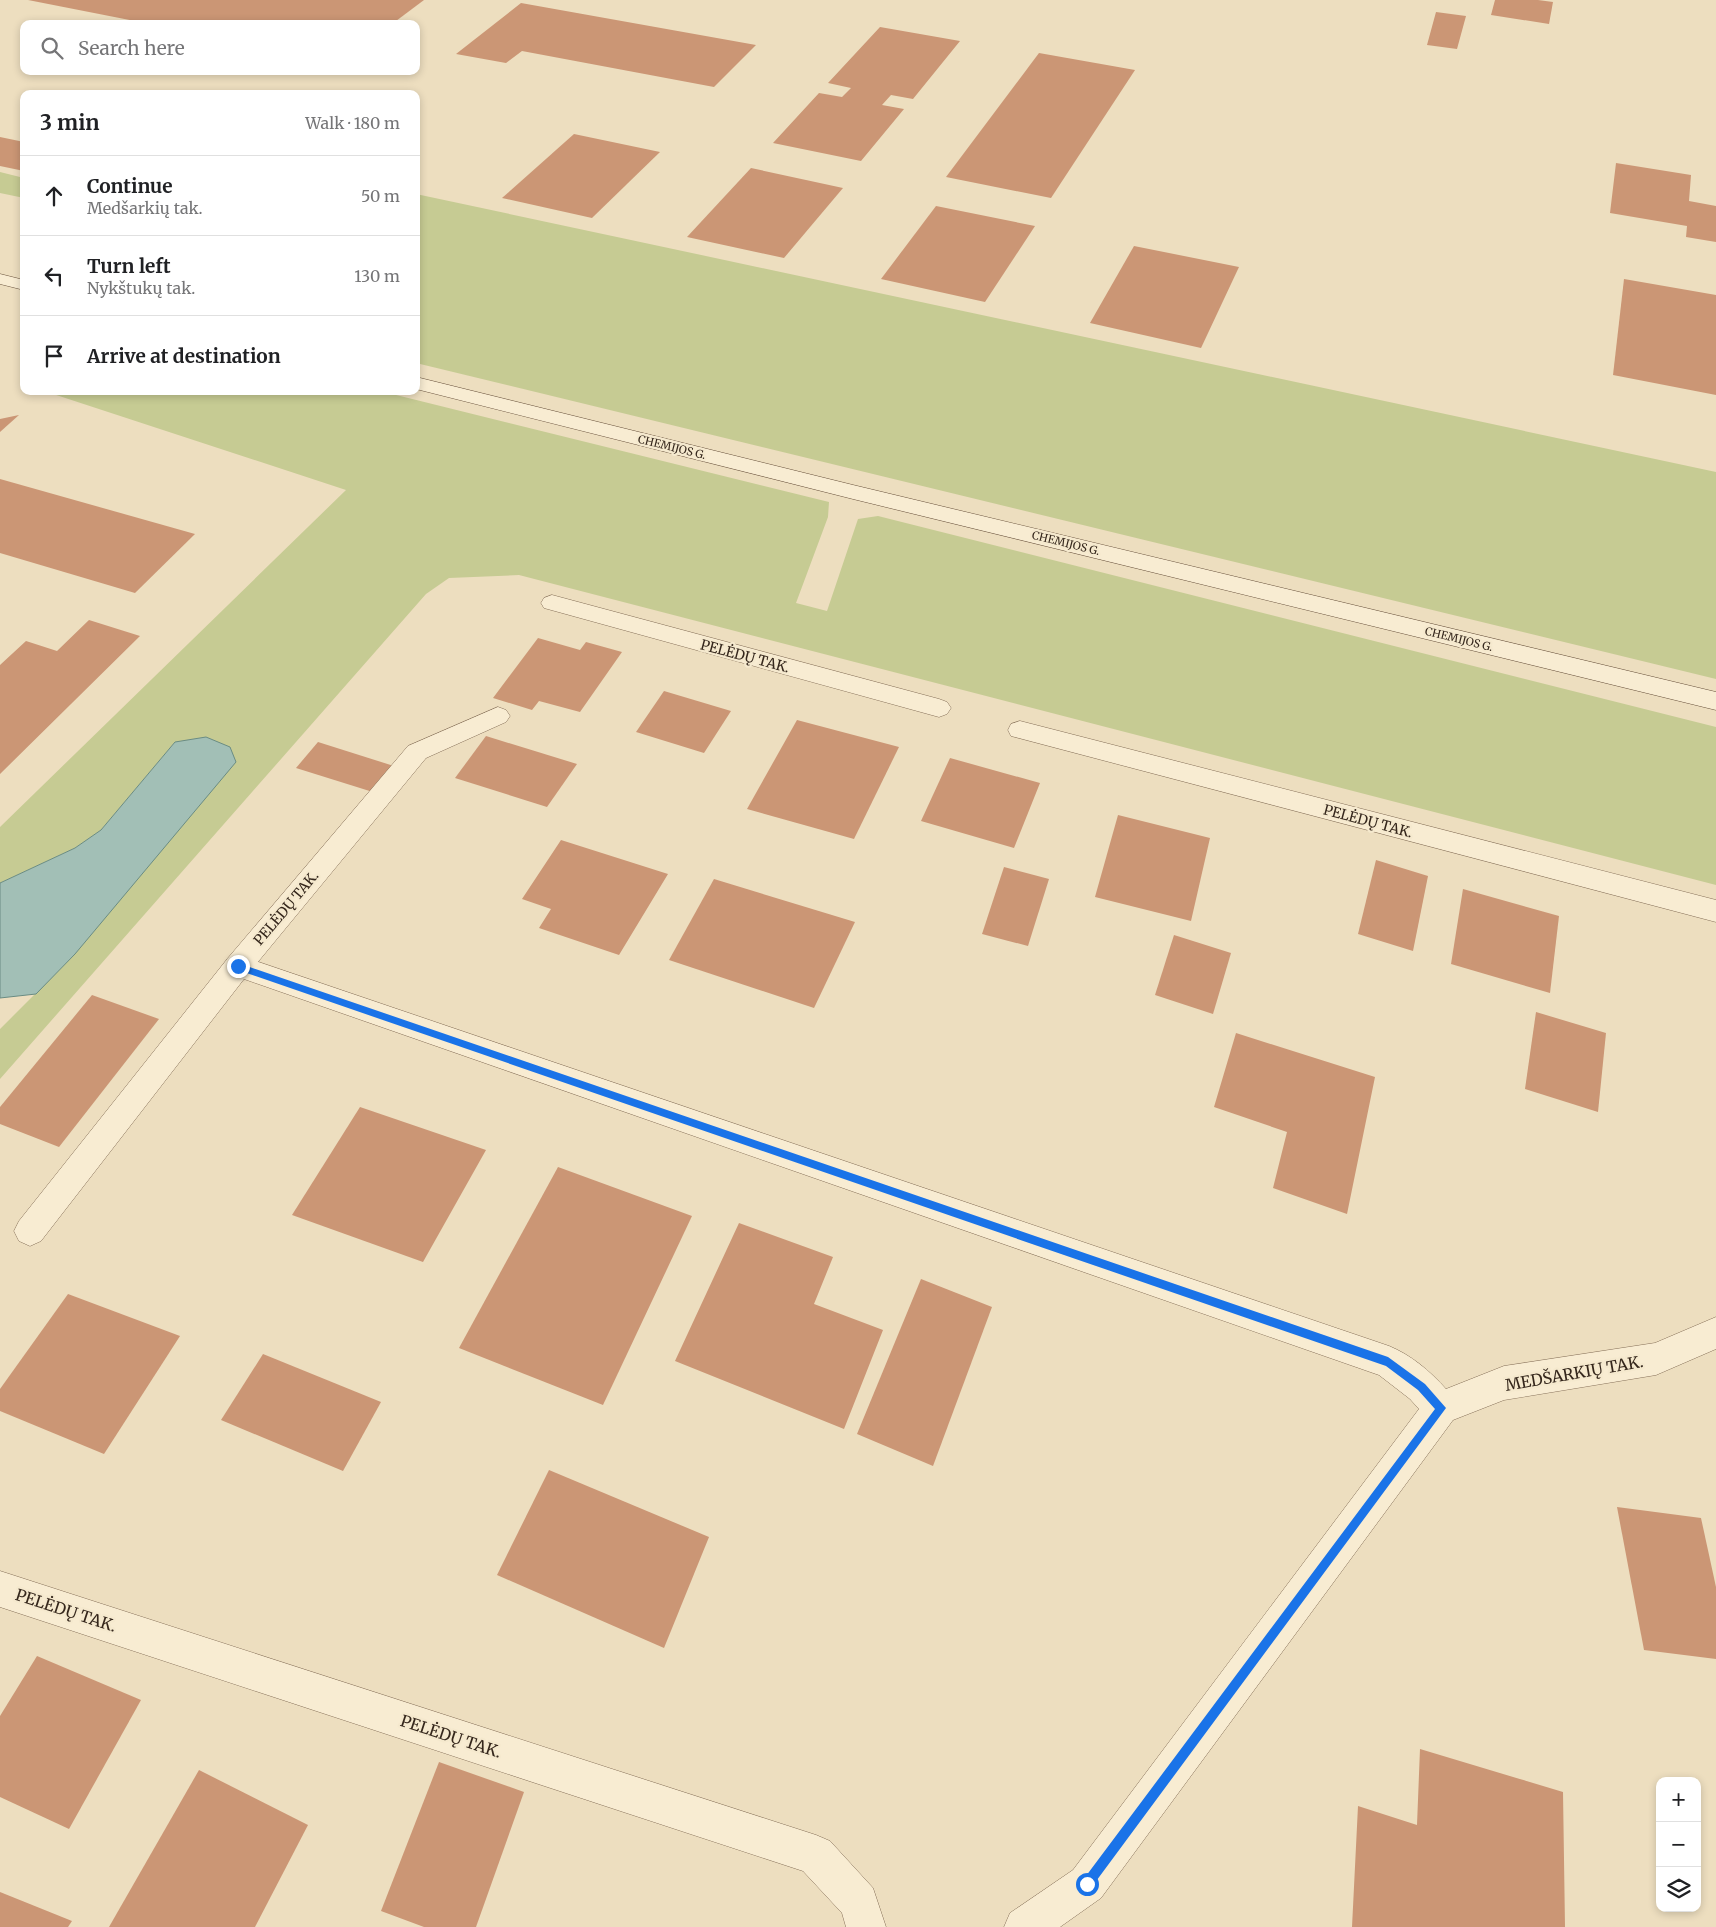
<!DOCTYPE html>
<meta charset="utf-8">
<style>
body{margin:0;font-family:Merriweather,serif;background:#f2f2f2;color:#202124}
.controls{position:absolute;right:15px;bottom:15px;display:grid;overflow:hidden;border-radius:10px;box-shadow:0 2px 8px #0003}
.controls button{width:45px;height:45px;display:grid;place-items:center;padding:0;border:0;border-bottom:1px solid #e0e0e0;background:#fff;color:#202124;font:25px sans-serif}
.stop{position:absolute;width:15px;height:15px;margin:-11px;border:4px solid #1a73e8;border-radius:50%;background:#fff}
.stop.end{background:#1a73e8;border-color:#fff;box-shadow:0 1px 5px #0008}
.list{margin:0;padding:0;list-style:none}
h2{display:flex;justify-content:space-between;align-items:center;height:65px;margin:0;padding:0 20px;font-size:21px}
h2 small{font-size:16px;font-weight:400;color:#757577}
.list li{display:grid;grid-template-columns:32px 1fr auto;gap:15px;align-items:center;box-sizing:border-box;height:80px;padding:0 20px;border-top:1px solid #e0e0e0}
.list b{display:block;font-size:19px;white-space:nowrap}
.list p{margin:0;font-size:16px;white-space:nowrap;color:#757577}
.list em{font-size:16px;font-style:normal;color:#757577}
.icon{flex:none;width:28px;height:28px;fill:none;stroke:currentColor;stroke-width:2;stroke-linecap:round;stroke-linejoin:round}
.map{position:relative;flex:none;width:1716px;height:1927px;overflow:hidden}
.search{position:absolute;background:#fff;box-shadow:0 2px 8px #0003;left:20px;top:20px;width:400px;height:55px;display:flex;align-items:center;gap:12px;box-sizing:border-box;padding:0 18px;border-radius:10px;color:#757577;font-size:19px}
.panel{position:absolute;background:#fff;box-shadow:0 2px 8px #0003;left:20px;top:90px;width:400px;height:305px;border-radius:10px}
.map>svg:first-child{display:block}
.green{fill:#c6cb93}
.water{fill:#a2bfb6;stroke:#6a8c83}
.building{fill:#cb9675}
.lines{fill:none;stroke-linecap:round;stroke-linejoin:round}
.pedestrian-casing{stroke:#856f58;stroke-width:1}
.minor-casing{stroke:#856f58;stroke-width:1}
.secondary-casing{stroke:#67503b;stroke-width:1}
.pedestrian{fill:#f8ecd2;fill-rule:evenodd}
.minor{fill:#f8ecd2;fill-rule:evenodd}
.secondary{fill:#f8ecd2;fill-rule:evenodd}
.route{fill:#1a73e8}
.labels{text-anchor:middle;stroke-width:4.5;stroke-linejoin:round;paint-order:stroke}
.far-street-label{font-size:11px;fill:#35271c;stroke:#f5e9ce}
.street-label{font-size:14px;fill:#35271c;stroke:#f5e9ce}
.near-street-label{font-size:16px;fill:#35271c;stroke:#f5e9ce}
</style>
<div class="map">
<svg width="1716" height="1927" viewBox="0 0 1716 1927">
<rect width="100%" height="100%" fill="#eddebf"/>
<g class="green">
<path d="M0,172L24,178V198L0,193Z"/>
<path d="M416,194L1716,472V679L416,363Z"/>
<path d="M44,391H380L829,502L828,517L796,603L827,611L858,519L878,516L1716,727V885L519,575L449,578L426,594L0,1079V1029L75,954L175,742L101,830L75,848L0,883V827L346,490Z"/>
</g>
<path class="water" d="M206,737L230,747L236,762L75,954L36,994L0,998V883L75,848L101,830L175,742Z"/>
<g class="building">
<path d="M28,0H424L392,24H150Z"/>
<path d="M1495,0H1538L1553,2L1549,24L1491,15Z"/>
<path d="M521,3L756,45L714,87L522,51L506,63L456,54Z"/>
<path d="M1436,12L1466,16L1457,49L1427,45Z"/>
<path d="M880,27L960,41L913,99L891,95L882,105L904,109L861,161L773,143L819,93L842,97L851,88L828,83Z"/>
<path d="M1039,53L1135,70L1051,198L946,177Z"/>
<path d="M574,134L660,152L592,218L502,198Z"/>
<path d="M0,137L24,142V171L0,166Z"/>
<path d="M1616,163L1691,175L1689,201L1716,206V242L1686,237L1687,226L1610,213Z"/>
<path d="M751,168L843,188L784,258L687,237Z"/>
<path d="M936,206L1035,226L985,302L881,279Z"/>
<path d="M1134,246L1239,267L1201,348L1090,323Z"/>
<path d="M1624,279L1716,295V395L1613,375Z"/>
<path d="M19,415L0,432V419Z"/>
<path d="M0,479L195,534L135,593L0,553Z"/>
<path d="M89,620L140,636L0,774V665L26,641L57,651Z"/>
<path d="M538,638L580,650L586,642L622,652L580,712L539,701L532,710L493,698Z"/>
<path d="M664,691L731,711L704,753L636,732Z"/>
<path d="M797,720L899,747L854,839L747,809Z"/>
<path d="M486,736L577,764L547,807L455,778Z"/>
<path d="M318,742L397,767L376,793L296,768Z"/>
<path d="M950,758L1040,783L1014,848L921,821Z"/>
<path d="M1118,815L1210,838L1191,921L1095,897Z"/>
<path d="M561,840L668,874L619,955L539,928L551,909L522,899Z"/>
<path d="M1376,860L1428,876L1413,951L1358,934Z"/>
<path d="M1004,867L1049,879L1028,946L982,934Z"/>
<path d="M714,879L855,922L814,1008L669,960Z"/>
<path d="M1463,889L1559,916L1550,993L1451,964Z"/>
<path d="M1174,935L1231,953L1213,1014L1155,995Z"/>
<path d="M92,995L159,1019L59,1147L0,1124V1107Z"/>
<path d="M1536,1012L1606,1033L1598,1112L1525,1089Z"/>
<path d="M1236,1033L1375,1077L1347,1214L1273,1188L1287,1132L1214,1107Z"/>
<path d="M360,1107L486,1150L423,1262L292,1215Z"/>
<path d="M558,1167L692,1216L603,1405L459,1348Z"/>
<path d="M739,1223L833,1257L814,1304L883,1330L844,1429L675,1361Z"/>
<path d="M921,1279L992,1307L933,1466L857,1434Z"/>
<path d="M68,1294L180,1336L104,1454L0,1411V1389Z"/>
<path d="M263,1354L381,1402L343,1471L221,1420Z"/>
<path d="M549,1470L709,1537L664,1648L497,1575Z"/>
<path d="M1617,1507L1701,1518L1716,1587V1659L1644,1650Z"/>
<path d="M37,1656L141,1700L69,1829L0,1797V1716Z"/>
<path d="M1420,1749L1563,1792L1565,1927H1352L1358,1806L1417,1825Z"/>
<path d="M439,1762L524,1792L476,1927H424L381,1911Z"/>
<path d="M199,1770L308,1825L255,1927H109Z"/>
<path d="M0,1892L72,1921L68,1927H0Z"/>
</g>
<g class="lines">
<g class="pedestrian-casing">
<path id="pedestrian" d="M498,707L506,710L510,716L506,722L426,758L248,974L238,977L228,974L224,966L228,958L408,746Z"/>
</g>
<g class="minor-casing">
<g id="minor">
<path d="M552,595L939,699L947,702L951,708L947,714L939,717L544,608L541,603L544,598Z"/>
<path d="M1020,721L1716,900V922L1011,736L1008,730L1011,724Z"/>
<path d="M238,955L1389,1346C1411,1355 1430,1371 1446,1389L1504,1366L1655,1343L1716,1317V1349L1656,1375L1504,1400L1453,1420L1101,1898L1060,1927H1004L1010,1913L1073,1870L1419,1409L1410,1399L1379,1375L244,979L41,1241L30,1246L19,1241L14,1231L19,1221L228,958Z"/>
<path d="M0,1571L816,1835L830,1841L873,1888L886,1927H846L842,1913L803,1871L0,1607Z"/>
</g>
</g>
<g class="secondary-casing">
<g id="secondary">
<path d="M0,274L24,280V290L0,284Z"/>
<path d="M416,377L853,485L1716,692V710L853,499L416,389Z"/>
</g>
</g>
<use href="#pedestrian" class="pedestrian"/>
<use href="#minor" class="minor"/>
<use href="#secondary" class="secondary"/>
</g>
<path class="route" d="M238,963L1388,1357L1425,1384L1446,1408L1091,1888L1087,1890L1083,1888L1081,1884L1083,1880L1435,1409L1418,1390L1386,1366L235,969L234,966Z"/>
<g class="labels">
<g class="far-street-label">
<text transform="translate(672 447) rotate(14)" y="4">CHEMIJOS G.</text>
<text transform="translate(1066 543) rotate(14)" y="4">CHEMIJOS G.</text>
<text transform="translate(1459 639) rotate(14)" y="4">CHEMIJOS G.</text>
</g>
<g class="street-label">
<text transform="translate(745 656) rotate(15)" y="5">PELĖDŲ TAK.</text>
<text transform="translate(1368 821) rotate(15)" y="5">PELĖDŲ TAK.</text>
<text transform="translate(286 908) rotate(-50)" y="5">PELĖDŲ TAK.</text>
</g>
<g class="near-street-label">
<text transform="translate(1574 1373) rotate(-10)" y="6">MEDŠARKIŲ TAK.</text>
<text transform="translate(66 1610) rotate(18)" y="6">PELĖDŲ TAK.</text>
<text transform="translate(451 1736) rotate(18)" y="6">PELĖDŲ TAK.</text>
</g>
</g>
</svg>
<div class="controls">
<button>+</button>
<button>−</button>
<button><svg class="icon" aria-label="layers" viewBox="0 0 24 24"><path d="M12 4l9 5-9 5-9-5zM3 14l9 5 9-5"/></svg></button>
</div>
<div class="stop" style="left:1087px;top:1884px"></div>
<div class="stop end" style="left:238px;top:966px"></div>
<div class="search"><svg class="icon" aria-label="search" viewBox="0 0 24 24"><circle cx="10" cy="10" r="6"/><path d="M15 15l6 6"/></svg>Search here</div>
<section class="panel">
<h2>3 min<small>Walk · 180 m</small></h2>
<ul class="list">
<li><svg class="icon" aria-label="ahead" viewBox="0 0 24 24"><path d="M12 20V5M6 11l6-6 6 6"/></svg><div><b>Continue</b><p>Medšarkių tak.</p></div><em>50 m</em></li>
<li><svg class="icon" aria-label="left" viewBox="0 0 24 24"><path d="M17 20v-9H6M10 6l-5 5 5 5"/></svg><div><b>Turn left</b><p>Nykštukų tak.</p></div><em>130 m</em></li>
<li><svg class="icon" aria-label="arrive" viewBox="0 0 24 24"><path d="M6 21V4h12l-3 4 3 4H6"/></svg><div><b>Arrive at destination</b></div></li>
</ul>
</section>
</div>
